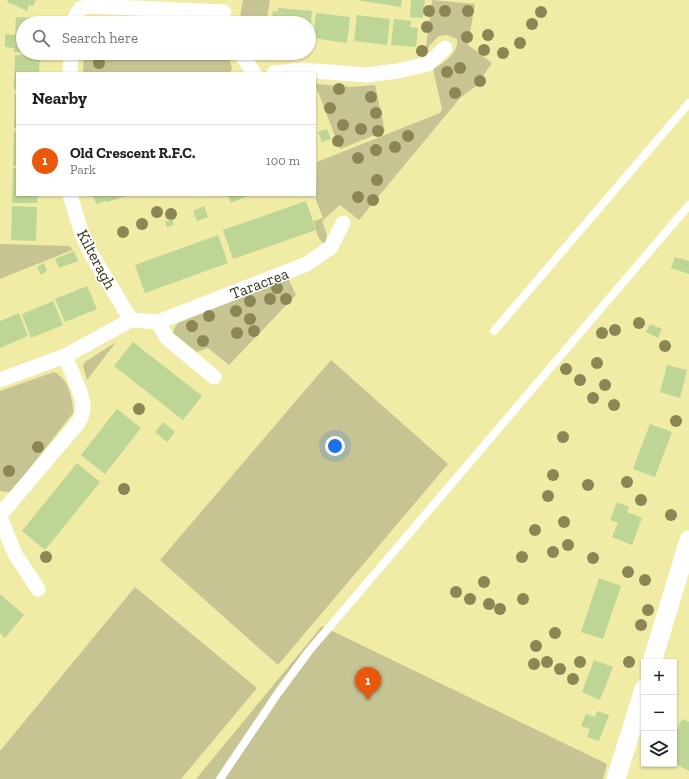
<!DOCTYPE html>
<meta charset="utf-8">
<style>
body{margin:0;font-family:"Zilla Slab",serif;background:#f6f6f6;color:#222}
.controls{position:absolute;right:12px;bottom:12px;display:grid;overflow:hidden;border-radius:0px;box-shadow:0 1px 3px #0004}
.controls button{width:36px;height:36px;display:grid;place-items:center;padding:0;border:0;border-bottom:1px solid #e0e0e0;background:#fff;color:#222;font:20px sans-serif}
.you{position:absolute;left:335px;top:446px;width:14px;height:14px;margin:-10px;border:3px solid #fff;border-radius:50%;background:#1a73e8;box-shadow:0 0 0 6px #1a73e833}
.badge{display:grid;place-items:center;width:26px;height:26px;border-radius:50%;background:#ea580c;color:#fff;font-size:13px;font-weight:700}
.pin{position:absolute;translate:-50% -33px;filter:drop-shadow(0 1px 2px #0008)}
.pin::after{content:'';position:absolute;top:21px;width:14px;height:12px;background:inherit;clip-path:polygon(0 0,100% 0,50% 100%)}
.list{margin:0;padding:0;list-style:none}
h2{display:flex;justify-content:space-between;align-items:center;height:52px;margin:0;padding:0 16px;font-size:17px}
h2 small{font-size:13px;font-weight:400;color:#767676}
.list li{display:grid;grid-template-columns:26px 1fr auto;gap:12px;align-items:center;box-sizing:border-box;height:72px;padding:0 16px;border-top:1px solid #e0e0e0}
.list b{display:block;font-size:15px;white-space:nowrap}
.list p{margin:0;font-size:13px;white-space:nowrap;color:#767676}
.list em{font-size:13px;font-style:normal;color:#767676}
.icon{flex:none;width:22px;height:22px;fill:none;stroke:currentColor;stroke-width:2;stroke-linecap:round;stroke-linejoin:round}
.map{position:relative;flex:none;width:689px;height:779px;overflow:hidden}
.search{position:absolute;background:#fff;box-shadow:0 1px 3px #0004;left:16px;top:16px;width:300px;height:44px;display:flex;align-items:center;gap:10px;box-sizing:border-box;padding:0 14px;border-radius:22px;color:#767676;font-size:15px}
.panel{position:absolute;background:#fff;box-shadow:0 1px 3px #0004;left:16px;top:72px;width:300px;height:124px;border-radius:0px}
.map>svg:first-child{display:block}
.green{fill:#c7c494}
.building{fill:#bed695}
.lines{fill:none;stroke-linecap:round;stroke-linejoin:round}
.service{stroke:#fff;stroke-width:8}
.minor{stroke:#fff;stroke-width:15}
.tertiary{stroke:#fff;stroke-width:19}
.tree{fill:#8b8754}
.labels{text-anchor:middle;stroke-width:3;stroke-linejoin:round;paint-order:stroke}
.street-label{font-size:16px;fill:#353317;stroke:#fff}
</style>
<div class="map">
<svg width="689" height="779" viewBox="0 0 689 779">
<rect width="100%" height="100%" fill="#f0eba5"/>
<g class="green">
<path d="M243,0H270L266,23H241L240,17Z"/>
<path d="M432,0L475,4L468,45L492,63L475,87L460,98L359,220L340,205L322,221L327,235L325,244C317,240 316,230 314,221L323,218L316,200L317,162L440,113L442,109L433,69C444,63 459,53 457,39L447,35L439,36L430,45L425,55Z"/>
<path d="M95,19L194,21L203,23H87Z"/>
<path d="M84,53H225L230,61L232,68L230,73H83Z"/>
<path d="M315,84L351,87L375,85L385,131L340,149Z"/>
<path d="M0,244L70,246L72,250L0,279Z"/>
<path d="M288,278L296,295L229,365L208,348L197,352L173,333L174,329L178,323Z"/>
<path d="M116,342L87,380L83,366L85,362Z"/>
<path d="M331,360L448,464L278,665L160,560Z"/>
<path d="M54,372C68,378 73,399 73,413L12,491L7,492L0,491V391Z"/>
<path d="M135,587L257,688L181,779H0V751Z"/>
<path d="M322,626L607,764L603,779H196Z"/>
</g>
<g class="building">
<path d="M8,0H36L33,6L29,5L27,11L7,2Z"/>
<path d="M357,0H402L401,7Z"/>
<path d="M411,0H425L423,18L410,17Z"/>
<path d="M278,8L312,11L310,37L309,23H271L273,11L278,12Z"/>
<path d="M316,13L350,17L347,43L313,38Z"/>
<path d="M357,15L390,19L387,45L354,41Z"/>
<path d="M16,17L41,18V23H23V52H14V48L5,47V34L15,35Z"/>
<path d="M394,19L411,21L410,27L418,28L416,47L391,45Z"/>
<path d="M15,55L40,56L39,73H17V89H14Z"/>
<path d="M15,94H17V128H14Z"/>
<path d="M327,129L331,139L322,142L318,132Z"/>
<path d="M14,132H17V166H13Z"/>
<path d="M13,168H17V195H38L37,203H12Z"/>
<path d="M93,195H130L107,202L105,201L96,204Z"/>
<path d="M231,195H250L231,203L228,196Z"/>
<path d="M306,201L316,230L233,259L223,230Z"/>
<path d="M12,206L37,207L36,241L11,240Z"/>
<path d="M204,206L208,217L197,221L193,211Z"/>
<path d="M172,219L174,225L167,227L165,222Z"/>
<path d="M218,235L228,263L145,293L135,265Z"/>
<path d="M74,251L78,261L59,268L55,259Z"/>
<path d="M675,257L689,261V274L671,268Z"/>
<path d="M44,263L47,271L41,275L37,267Z"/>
<path d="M87,286L97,309L65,322L55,299Z"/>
<path d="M53,301L63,325L31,338L22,314Z"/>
<path d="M19,313L28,336L0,348V321Z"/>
<path d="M650,324L662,329L658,338L646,332Z"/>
<path d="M133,342L202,396L183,420L114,366Z"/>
<path d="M667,365L687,370L680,398L660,392Z"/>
<path d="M117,409L141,428L105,474L81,455Z"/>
<path d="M163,422L175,432L167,442L155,432Z"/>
<path d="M650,424L672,432L655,477L633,469Z"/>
<path d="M77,463L100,482L45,550L22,531Z"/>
<path d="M617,502L629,507L627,512L642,518L632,545L612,537L618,523L610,520Z"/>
<path d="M599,578L621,586L603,639L581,632Z"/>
<path d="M0,594L24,615L5,638L0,633Z"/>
<path d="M594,660L613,667L600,700L582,692Z"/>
<path d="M597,711L609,715L599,741L587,737L590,729L581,726L586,714L595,717Z"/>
<path d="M682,719L689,722V771L674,763V736Z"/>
</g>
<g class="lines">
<g class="service">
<path d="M494,331L689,103"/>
<path d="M220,779L278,693L309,651L689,205"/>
</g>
<g class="minor">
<path d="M72,23L80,9L88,6L224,12"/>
<path d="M240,53L254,73"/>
<path d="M70,73L71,53"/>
<path d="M274,73L302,70L367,75L397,71L428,64L445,48"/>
<path d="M70,195L82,234L90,252L131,320"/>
<path d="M158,322L167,338L214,377"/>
<path d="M0,380L65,356L131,320L158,322L307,264L331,247L343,223"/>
<path d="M0,515L78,423C81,418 83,413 83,407C83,393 70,370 65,356"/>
<path d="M0,517L15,554L38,589"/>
</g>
<g class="tertiary">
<path d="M652,662L689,540"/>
<path d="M616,779L644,689"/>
</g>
</g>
<g class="tree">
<circle cx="429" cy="11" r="6"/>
<circle cx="445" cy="11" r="6"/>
<circle cx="468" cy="11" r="6"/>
<circle cx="541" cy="12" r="6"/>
<circle cx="532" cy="24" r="6"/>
<circle cx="427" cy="27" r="6"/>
<circle cx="488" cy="35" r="6"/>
<circle cx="467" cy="37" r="6"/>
<circle cx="520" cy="43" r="6"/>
<circle cx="484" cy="50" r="6"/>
<circle cx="422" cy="51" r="6"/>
<circle cx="503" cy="53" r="6"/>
<circle cx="99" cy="63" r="6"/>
<circle cx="460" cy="68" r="6"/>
<circle cx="447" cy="72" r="6"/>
<circle cx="480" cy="81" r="6"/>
<circle cx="339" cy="89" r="6"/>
<circle cx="455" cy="93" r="6"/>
<circle cx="371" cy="97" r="6"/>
<circle cx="330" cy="108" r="6"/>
<circle cx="376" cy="113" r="6"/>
<circle cx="343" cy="125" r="6"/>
<circle cx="361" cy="129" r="6"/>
<circle cx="378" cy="131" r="6"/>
<circle cx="408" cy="136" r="6"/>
<circle cx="338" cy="141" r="6"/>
<circle cx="395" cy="147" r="6"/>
<circle cx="376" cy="150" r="6"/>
<circle cx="358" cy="158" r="6"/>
<circle cx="377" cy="180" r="6"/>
<circle cx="358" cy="197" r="6"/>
<circle cx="373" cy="200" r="6"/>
<circle cx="157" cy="212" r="6"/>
<circle cx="171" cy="214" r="6"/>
<circle cx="142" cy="224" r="6"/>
<circle cx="123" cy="232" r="6"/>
<circle cx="277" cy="288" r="6"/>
<circle cx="270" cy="299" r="6"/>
<circle cx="286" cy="299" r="6"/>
<circle cx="250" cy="301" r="6"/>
<circle cx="236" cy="311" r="6"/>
<circle cx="209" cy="316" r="6"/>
<circle cx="250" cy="319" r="6"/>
<circle cx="639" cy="323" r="6"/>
<circle cx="192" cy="326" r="6"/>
<circle cx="615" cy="330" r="6"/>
<circle cx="254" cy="331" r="6"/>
<circle cx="237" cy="333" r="6"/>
<circle cx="602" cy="333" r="6"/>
<circle cx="203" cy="341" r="6"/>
<circle cx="665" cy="346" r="6"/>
<circle cx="597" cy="363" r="6"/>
<circle cx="566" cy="369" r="6"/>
<circle cx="580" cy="380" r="6"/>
<circle cx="605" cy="385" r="6"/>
<circle cx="593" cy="398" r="6"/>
<circle cx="614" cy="405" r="6"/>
<circle cx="139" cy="409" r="6"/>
<circle cx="676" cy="421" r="6"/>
<circle cx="563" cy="437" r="6"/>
<circle cx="38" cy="447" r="6"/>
<circle cx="9" cy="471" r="6"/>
<circle cx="553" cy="475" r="6"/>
<circle cx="627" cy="482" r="6"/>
<circle cx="588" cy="485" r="6"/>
<circle cx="124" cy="489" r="6"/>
<circle cx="548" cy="496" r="6"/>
<circle cx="641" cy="500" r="6"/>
<circle cx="671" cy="515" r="6"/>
<circle cx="564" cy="522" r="6"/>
<circle cx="535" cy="530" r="6"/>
<circle cx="568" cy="545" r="6"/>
<circle cx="553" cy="552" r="6"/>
<circle cx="46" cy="557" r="6"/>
<circle cx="522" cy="557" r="6"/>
<circle cx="593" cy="558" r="6"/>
<circle cx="628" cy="572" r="6"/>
<circle cx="645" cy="580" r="6"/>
<circle cx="484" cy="582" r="6"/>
<circle cx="456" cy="592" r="6"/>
<circle cx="470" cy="599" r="6"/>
<circle cx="523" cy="599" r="6"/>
<circle cx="489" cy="604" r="6"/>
<circle cx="500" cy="609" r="6"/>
<circle cx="648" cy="610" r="6"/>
<circle cx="641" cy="625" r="6"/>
<circle cx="555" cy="633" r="6"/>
<circle cx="536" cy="646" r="6"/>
<circle cx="547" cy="662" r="6"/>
<circle cx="580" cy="662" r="6"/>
<circle cx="629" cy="662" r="6"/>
<circle cx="534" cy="664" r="6"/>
<circle cx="560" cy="669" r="6"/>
<circle cx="573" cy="679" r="6"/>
</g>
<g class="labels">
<g class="street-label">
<text transform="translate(97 259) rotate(62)" y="6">Kilteragh</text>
<text transform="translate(259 283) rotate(-21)" y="6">Taracrea</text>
</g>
</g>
</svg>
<div class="controls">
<button>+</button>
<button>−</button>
<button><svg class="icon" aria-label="layers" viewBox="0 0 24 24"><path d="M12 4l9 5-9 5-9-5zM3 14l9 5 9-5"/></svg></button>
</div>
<div class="you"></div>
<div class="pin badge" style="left:368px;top:700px">1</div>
<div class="search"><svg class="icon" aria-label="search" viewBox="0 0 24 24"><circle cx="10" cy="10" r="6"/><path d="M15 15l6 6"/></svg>Search here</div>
<section class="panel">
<h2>Nearby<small></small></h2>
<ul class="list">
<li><span class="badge">1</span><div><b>Old Crescent R.F.C.</b><p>Park</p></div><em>100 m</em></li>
</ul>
</section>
</div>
